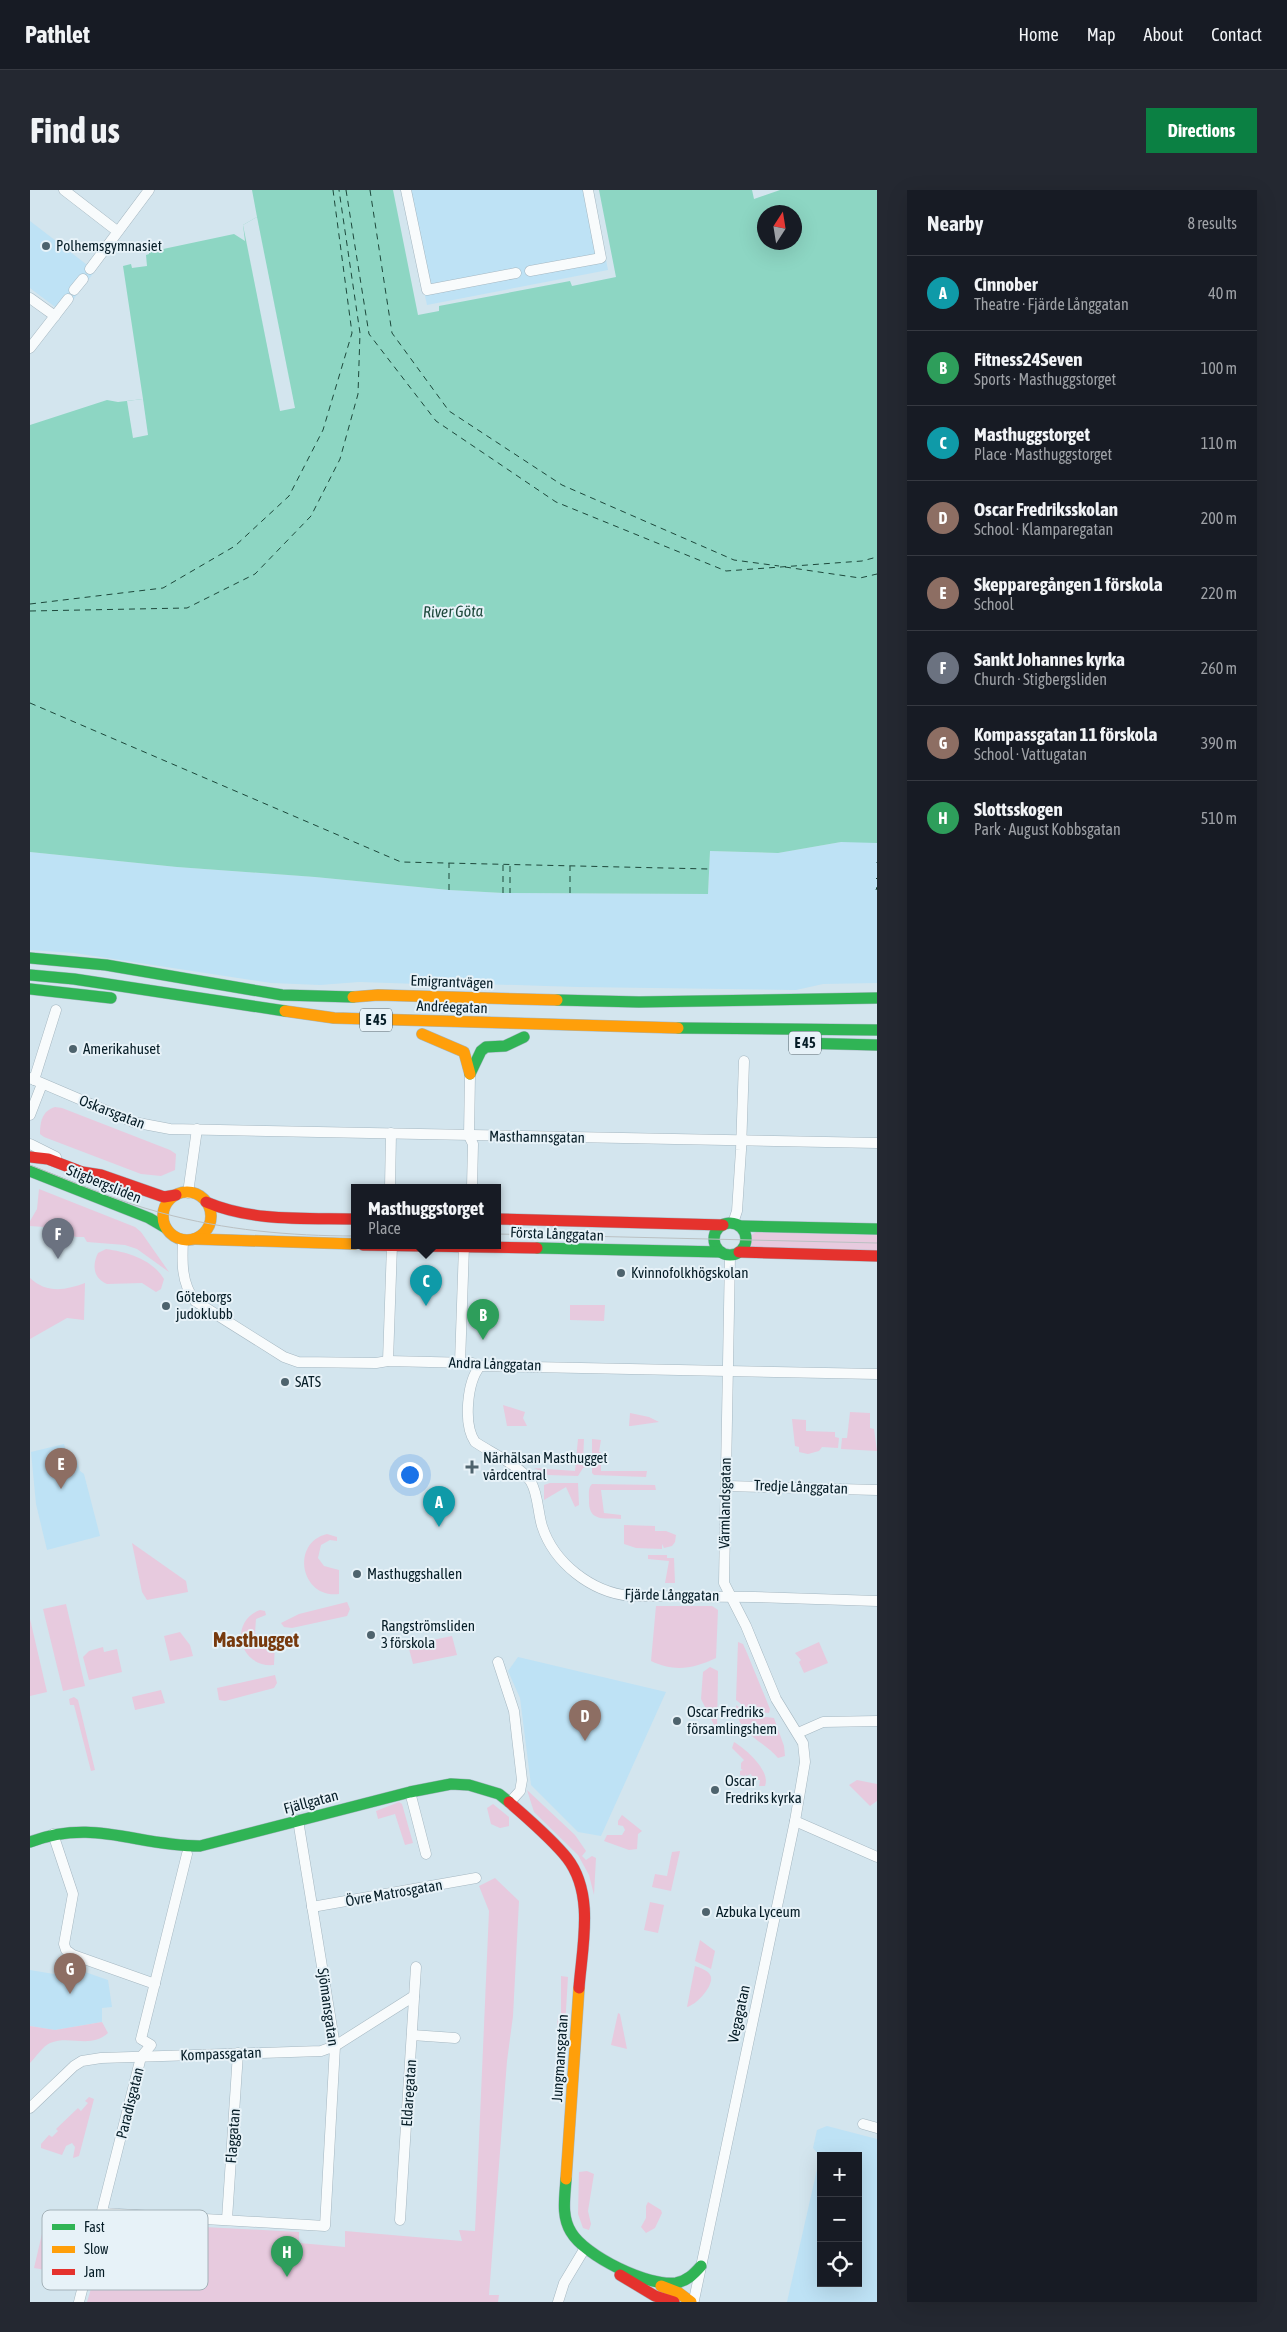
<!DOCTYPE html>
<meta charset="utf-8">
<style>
body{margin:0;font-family:"Asap Condensed",sans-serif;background:#242831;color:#f1f3f6}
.controls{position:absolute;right:15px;bottom:15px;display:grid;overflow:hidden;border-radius:0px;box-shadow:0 5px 20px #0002}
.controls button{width:45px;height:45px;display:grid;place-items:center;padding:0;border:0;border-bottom:1px solid #363941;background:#171b24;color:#f1f3f6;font:25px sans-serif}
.compass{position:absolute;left:727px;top:15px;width:45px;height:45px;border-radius:50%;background:#171b24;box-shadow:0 5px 20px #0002;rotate:12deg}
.you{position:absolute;left:379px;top:1284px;width:18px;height:18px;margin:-12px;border:4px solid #fff;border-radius:50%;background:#1a73e8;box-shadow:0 0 0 8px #1a73e833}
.badge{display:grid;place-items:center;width:32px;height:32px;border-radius:50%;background:#0b8043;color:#fff;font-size:16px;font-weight:700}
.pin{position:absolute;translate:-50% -41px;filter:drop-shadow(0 1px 2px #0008)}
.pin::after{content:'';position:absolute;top:26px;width:18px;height:15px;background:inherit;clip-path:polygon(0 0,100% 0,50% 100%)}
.popup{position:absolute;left:321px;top:994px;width:150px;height:65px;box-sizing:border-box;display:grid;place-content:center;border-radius:0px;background:#171b24;filter:drop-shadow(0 1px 4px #0005);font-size:16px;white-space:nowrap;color:#9ea1a6}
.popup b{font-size:19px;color:#f1f3f6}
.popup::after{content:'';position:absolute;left:50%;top:100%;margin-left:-10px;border:10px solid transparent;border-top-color:#171b24}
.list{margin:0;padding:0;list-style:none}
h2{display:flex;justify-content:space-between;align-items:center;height:65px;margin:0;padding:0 20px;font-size:21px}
h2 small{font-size:16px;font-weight:400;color:#9ea1a6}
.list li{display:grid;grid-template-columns:32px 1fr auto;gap:15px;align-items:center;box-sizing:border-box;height:75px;padding:0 20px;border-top:1px solid #363941}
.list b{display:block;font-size:19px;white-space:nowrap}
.list p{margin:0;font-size:16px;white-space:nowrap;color:#9ea1a6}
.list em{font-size:16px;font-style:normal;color:#9ea1a6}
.icon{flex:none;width:28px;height:28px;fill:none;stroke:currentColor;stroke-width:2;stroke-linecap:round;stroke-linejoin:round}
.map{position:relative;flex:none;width:847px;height:2112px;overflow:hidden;border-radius:0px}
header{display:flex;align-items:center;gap:30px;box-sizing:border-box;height:70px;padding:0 25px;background:#171b24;border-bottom:1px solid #363941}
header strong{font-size:24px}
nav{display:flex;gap:28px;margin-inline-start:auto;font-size:18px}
.intro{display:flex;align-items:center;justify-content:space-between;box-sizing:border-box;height:120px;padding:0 30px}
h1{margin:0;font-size:35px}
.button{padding:12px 22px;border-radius:0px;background:#0b8043;color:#fff;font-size:18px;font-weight:700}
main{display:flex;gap:30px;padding:0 30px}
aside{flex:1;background:#171b24;border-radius:0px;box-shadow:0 5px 20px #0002}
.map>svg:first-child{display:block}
.built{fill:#bee2f5;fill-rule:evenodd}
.green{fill:#e7cade}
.water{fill:#8dd6c3;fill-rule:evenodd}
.pier{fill:#d3e5ee}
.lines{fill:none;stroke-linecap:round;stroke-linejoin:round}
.ferry{stroke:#1d483b;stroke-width:1;stroke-dasharray:6 5;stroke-linecap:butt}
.street-casing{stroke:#a5b7c1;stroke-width:11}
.fast-casing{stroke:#a5b7c1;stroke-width:12}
.slow-casing{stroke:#a5b7c1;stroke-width:12}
.jam-casing{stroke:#a5b7c1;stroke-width:12}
.street{stroke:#f8fbfc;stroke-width:10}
.fast{stroke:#30b455;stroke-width:11}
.slow{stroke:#ff9f0a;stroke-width:11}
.jam{stroke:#e5322d;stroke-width:11}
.tram{stroke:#bac0c2;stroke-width:1}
.poi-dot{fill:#4e636d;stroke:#e7f2f8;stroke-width:2}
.labels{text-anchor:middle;stroke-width:4;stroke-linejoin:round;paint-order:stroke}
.shield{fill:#e7f2f8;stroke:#4a5d66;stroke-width:1}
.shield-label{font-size:14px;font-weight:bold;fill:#061d27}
.poi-label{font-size:15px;fill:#061d27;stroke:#e7f2f8;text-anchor:start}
.street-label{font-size:15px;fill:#061d27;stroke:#e7f2f8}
.water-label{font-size:16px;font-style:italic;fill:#1d483b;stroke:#e7f2f8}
.district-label{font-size:20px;font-weight:bold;fill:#773a0e;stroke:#e7f2f8}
.key{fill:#e7f2f8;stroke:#a4b2b9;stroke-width:1}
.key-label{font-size:14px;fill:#061d27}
</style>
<header>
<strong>Pathlet</strong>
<nav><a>Home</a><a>Map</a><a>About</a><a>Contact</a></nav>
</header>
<div class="intro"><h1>Find us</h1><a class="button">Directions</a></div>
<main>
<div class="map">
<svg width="847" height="2112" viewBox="0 0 847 2112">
<rect width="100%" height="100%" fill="#d3e5ee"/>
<g class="built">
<path d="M372,0H563L578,80L397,115Z"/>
<path d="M0,31L65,81L33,123L0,98Z"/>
<path d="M811,652H847V793L793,794L766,800L547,797L420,793L419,795L329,792L290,795L241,793L44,763L0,760V662L147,677L285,687L419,700L473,703L678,704L680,661L748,663Z"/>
<path d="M34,1254L38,1269L46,1267L50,1281L54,1284L70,1346L17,1360L6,1314L1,1262Z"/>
<path d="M488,1467L636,1502L571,1646L548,1642L501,1595L490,1508L478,1481Z"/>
<path d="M35,1775L78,1790L82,1817L72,1818V1832L25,1840L0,1836V1780L24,1784L33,1782Z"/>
<path d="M797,1936L847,1949V2112H757L790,1966L783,1958L787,1940ZM791,1966H828V2093H791Z"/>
</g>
<g class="green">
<path d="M25,917L32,918L140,960L146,964L145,980L131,986L111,984L14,947L10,944C10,932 12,921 25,917Z"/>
<path d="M9,999L105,1037L111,1042L139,1082L107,1059L95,1055L57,1052L54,1047H46L28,1038L0,1036V1031L7,1019Z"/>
<path d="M726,1042L847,1045V1061L723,1058L720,1054V1046Z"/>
<path d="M76,1059C97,1062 122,1069 134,1089L131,1099L126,1102L112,1093L77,1094C63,1088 62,1075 68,1063Z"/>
<path d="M0,1088C17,1104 36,1100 55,1093L54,1130L37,1128L0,1149Z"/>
<path d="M540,1115H575L574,1131L540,1130Z"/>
<path d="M473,1215L495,1222L493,1228L497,1236H477Z"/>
<path d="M820,1222L840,1223V1238L844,1239L847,1261L811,1259L812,1248H817Z"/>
<path d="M600,1223L619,1227L629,1232L601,1236H599Z"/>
<path d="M762,1229L776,1230V1241L805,1242V1247L809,1248L808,1258L792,1257L789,1261L778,1264L769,1262V1257L765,1256Z"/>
<path d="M548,1249H554L553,1272L556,1278H553L548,1286L518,1285L504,1278L545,1281Z"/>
<path d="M562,1249L571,1250L569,1262H571V1281H617L616,1287L564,1285L562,1283Z"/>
<path d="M520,1293H548L549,1315L545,1317L536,1297L514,1310V1295Z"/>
<path d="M562,1294L625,1295L626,1300H571L574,1323L591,1325V1329C573,1328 558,1332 559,1309C559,1303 558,1298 562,1294Z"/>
<path d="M594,1335L625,1336V1341H636L646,1345L645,1352L642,1356L634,1358L632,1354V1359L606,1358L594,1354Z"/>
<path d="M297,1344L307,1347V1351L300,1350L291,1355L288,1368L294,1376L309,1380V1404C271,1409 260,1353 297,1344Z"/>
<path d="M102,1353L156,1391L158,1402L117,1410L112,1402Z"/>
<path d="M618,1365H637V1368H644L645,1393H635L639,1371L618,1369Z"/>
<path d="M317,1412L320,1419L317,1426L262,1438L254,1437L251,1433L269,1424Z"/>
<path d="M36,1414L55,1496L33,1501L13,1419Z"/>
<path d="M626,1416H682L688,1420L686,1468C663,1479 644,1482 621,1471Z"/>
<path d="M230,1420L235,1421L236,1425L226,1429L225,1443L232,1450L245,1453L244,1475C209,1478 198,1432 230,1420Z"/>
<path d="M0,1429L17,1502L0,1506Z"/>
<path d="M150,1442L160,1455L163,1466L140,1471L134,1446Z"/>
<path d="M422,1446L427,1465L383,1474L378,1455Z"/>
<path d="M708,1452L713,1454L717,1463L740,1519L739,1523L720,1521L706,1510Z"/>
<path d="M789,1452L798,1473L774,1483L769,1472L771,1470L765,1463Z"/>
<path d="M73,1457L74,1462L87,1459L92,1482L59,1490L53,1467L59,1461Z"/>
<path d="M680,1477L688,1481L687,1541L671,1509L673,1482Z"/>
<path d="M245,1485L247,1493L244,1498L195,1511L189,1510L187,1498Z"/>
<path d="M131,1500L135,1513L105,1520L102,1507Z"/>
<path d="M44,1507L48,1510L65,1580L61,1581L44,1515H40L39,1509Z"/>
<path d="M706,1515L720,1525L744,1528L754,1556L755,1566L748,1568C732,1549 706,1544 706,1515Z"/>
<path d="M704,1552C716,1559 741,1581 735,1596H729L730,1590H724L725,1588L723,1589L721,1584L716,1586V1584L715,1586L710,1585V1581L713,1580L711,1579V1573L714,1570L702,1558Z"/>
<path d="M827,1590L847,1594V1611L840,1616L819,1595Z"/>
<path d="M497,1600L545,1645L556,1661L552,1666L556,1670L562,1666L566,1668L564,1705L559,1685L548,1665L504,1622Z"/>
<path d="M369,1612L372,1614L383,1653L375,1655L365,1624L348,1629L346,1621Z"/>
<path d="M463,1614L479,1627V1636L470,1638L461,1634L457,1618Z"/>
<path d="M592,1625L612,1641L608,1644L607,1659L599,1660L574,1651L577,1645H592L595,1640L593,1636L588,1635V1631Z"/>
<path d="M650,1661L641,1701L622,1697L625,1684L637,1686L642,1662Z"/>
<path d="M465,1688L489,1711L483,1826L477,1871L459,2105H469L468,2112H57L81,2032L269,2042V2053L315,2057V2041L432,2051L429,2040L445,2041L459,1721L449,1696Z"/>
<path d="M620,1712L634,1715L628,1743L614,1740Z"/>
<path d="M670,1750L685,1761L681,1779L665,1771Z"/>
<path d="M665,1776C670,1778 679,1780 681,1787C683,1797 666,1815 657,1817Z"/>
<path d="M531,1786L538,1787L535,1836L527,1835L528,1827L531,1825Z"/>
<path d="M588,1823L590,1824L597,1859L581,1855Z"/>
<path d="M72,1832L78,1843C61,1859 40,1845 20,1853C13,1856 6,1867 0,1873V1836L25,1840Z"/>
<path d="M59,1907L64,1909L49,1966L43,1968L45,1957L42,1953L36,1956L32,1965L11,1958V1954L19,1945L22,1947L28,1941L26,1939L48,1918L51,1921L58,1913L55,1911Z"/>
<path d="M557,1981L564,1984L558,2021L561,2034L559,2040L553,2038L548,2024L549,1982Z"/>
<path d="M618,2012L631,2020L632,2023L625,2038L616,2043L611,2037L616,2028V2016Z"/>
<path d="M14,2035L33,2039L21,2081L4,2078Z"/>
</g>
<path class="water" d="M222,0H363L388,125L409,121V116L540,91L542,96L586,87L569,0H722L724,9L750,0H847V653L811,652L748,663L680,661L678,704L473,703L419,700L285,687L147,677L0,662V235L77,210L88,212L113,209L93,76L101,74L102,78L117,76L116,65L119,64V62L204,44L215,51L213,35L227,27ZM734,22H764V52H734Z"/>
<g class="pier">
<path d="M227,27L265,218L250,221L213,35Z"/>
<path d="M113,209L118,245L103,248L97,211Z"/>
</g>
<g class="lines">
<g class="ferry">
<path d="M316,0L339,144L406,231L526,312L696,381L832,371L847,367"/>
<path d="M340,0L362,143L419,221L532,295L704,370L749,376"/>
<path d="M755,377L830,388L847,384"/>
<path d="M0,414L133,398L205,356L259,306L293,240L322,143L303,0"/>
<path d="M0,421L157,418L225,384L281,326L310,269L328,204L330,143L309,0"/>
<path d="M0,513L371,672L679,679"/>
<path d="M847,672V673"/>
<path d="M480,676V703"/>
<path d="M846,689L847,688"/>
<path d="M419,700V673"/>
<path d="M846,700L847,697"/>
<path d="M473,703V674"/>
<path d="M540,703V676"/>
</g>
<g class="street-casing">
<g id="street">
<path d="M34,0L87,41"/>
<path d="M376,0L397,100L486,83"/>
<path d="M60,79L119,0"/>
<path d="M500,81L571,68L558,0"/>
<path d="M44,100L53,89"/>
<path d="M0,108L25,126"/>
<path d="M0,158L38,109"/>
<path d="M440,884L439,946L443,954L442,997"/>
<path d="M0,888L103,932L140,939L847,953"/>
<path d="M4,890L26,820"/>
<path d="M0,925L12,894"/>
<path d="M0,954L26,967"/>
<path d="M360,997L361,943"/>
<path d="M158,1003L167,939"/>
<path d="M703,1033L707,1021L711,960L714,871"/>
<path d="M153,1050C152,1071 151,1093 165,1111L254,1167L268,1172L346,1173L358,1171L442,1173L450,1176L847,1184"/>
<path d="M358,1171L362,1055"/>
<path d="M430,1173L434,1056"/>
<path d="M450,1176C437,1192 433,1234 445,1252C460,1262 492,1277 501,1292C508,1304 508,1323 512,1336C524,1373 561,1402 600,1406L724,1407L847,1411"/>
<path d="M696,1296L847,1300"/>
<path d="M468,1472L484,1521L492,1590L490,1601L480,1612"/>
<path d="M768,1543L793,1532L847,1531"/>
<path d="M380,1602L396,1664"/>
<path d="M765,1631L847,1667"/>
<path d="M23,1644L43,1704L34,1754L36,1760L43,1765L125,1794"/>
<path d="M282,1717L446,1688"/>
<path d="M382,1845L425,1848"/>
<path d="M0,1918L44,1876L52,1871L71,1868L291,1861L305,1856L384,1806"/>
<path d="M833,1934L847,1938"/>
<path d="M72,2023L295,2036L305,1856L268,1630"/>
<path d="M197,2029L208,1863"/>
<path d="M370,2030L386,1777"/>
<path d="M664,2110L765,1631L775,1572L773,1553L746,1509L716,1436L694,1393L700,1065"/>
<path d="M49,2112L111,1867L121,1855L111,1849L157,1664"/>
<path d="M528,2112L534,2093L555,2058"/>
</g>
</g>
<g class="fast-casing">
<g id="fast">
<path d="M0,768L76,775L252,805L323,807"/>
<path d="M0,785L44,789L255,821"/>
<path d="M0,799L81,808"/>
<path d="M527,810L609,812L847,808"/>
<path d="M648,838L847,840"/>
<path d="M768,853L847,855"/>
<path d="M440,884L451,861L456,857L475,856L494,847"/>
<path d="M0,981L119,1028L136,1038"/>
<circle cx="700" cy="1049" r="16"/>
<path d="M710,1036L847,1039"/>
<path d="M507,1058L691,1062"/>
<path d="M0,1652C64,1628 106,1656 170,1656L380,1602L421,1594L439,1595L469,1604L479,1612"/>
<path d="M536,1989C535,2007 531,2026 541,2042C555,2066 618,2097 646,2093C657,2091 664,2084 671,2076"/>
</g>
</g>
<g class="slow-casing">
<g id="slow">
<path d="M323,807L348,805L527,810"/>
<path d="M255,821L304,828L648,838"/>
<path d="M392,844L434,862L440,884"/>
<circle cx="157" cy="1026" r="24"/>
<path d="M165,1049L325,1054"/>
<path d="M536,1989L549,1798"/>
<path d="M631,2096L649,2103L661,2112"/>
</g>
</g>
<g class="jam-casing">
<g id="jam">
<path d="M0,967L18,969L52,982L71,985L134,1007L146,1005"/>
<path d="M176,1012C223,1032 275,1028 325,1029"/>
<path d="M467,1029L693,1035"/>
<path d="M333,1055L507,1058"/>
<path d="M709,1062L847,1066"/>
<path d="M479,1612C498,1629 521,1648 537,1668C565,1704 552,1757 549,1798"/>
<path d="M590,2085L625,2106L644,2112"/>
</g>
</g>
<use href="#street" class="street"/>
<use href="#fast" class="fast"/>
<use href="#slow" class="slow"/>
<use href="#jam" class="jam"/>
<g class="tram">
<path d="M0,975C43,992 87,1011 132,1023C195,1040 260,1046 325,1046"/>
<path d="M467,1044L847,1053"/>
</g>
</g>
<g class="poi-dot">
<circle cx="16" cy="56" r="5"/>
<circle cx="43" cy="859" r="5"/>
<circle cx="591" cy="1083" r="5"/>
<circle cx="136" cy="1116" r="5"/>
<circle cx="255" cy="1192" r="5"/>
<path d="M439.5 1269.5h5v5h5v5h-5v5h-5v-5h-5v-5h5z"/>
<circle cx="327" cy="1384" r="5"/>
<circle cx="341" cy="1445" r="5"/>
<circle cx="647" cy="1531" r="5"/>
<circle cx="685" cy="1600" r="5"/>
<circle cx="676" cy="1722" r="5"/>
</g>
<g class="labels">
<g class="shield">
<rect x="330" y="818.5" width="32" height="23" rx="4"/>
<rect x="759" y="841.5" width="32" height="23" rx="4"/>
</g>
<g class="shield-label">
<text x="346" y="835">E 45</text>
<text x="775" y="858">E 45</text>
</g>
<g class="poi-label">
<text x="26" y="61">Polhemsgymnasiet</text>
<text x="53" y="864">Amerikahuset</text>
<text x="601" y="1088">Kvinnofolkhögskolan</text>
<text x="146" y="1112">Göteborgs<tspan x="146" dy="17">judoklubb</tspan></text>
<text x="265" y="1197">SATS</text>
<text x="453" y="1273">Närhälsan Masthugget<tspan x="453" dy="17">vårdcentral</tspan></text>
<text x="337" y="1389">Masthuggshallen</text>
<text x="351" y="1441">Rangströmsliden<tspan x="351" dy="17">3 förskola</tspan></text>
<text x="657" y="1527">Oscar Fredriks<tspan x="657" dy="17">församlingshem</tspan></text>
<text x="695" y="1596">Oscar<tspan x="695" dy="17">Fredriks kyrka</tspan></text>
<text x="686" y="1727">Azbuka Lyceum</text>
</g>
<g class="street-label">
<text transform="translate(422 792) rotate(2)" y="5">Emigrantvägen</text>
<text transform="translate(422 817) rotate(2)" y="5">Andréegatan</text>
<text transform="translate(82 922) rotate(21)" y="5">Oskarsgatan</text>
<text transform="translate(507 947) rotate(1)" y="5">Masthamnsgatan</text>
<text transform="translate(74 994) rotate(22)" y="5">Stigbergsliden</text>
<text transform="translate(527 1044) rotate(2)" y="5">Första Långgatan</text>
<text transform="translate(465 1174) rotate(2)" y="5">Andra Långgatan</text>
<text transform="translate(771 1297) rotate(2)" y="5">Tredje Långgatan</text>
<text transform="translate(695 1313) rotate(-89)" y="5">Värmlandsgatan</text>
<text transform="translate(642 1405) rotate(1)" y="5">Fjärde Långgatan</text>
<text transform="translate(281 1612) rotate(-15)" y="5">Fjällgatan</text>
<text transform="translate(364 1703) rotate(-10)" y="5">Övre Matrosgatan</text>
<text transform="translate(298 1817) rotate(82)" y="5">Sjömansgatan</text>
<text transform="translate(709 1824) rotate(-78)" y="5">Vegagatan</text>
<text transform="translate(191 1864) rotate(-2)" y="5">Kompassgatan</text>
<text transform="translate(530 1868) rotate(-86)" y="5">Jungmansgatan</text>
<text transform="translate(379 1903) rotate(-86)" y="5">Eldaregatan</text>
<text transform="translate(100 1913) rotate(-76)" y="5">Paradisgatan</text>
<text transform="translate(203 1946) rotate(-86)" y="5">Flaggatan</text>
</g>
<g class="water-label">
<text transform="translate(423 421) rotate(-1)" y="6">River Göta</text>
</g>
<g class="district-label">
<text x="226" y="1457">Masthugget</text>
</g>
</g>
<rect x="12" y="2020" width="166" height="80" rx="8" class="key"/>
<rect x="22" y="2034" width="23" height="6" fill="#30b455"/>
<rect x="22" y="2056" width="23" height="7" fill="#ff9f0a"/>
<rect x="22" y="2079" width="23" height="6" fill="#e5322d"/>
<g class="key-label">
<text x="54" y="2042">Fast</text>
<text x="54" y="2064">Slow</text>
<text x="54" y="2087">Jam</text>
</g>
</svg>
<div class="controls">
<button>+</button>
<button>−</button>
<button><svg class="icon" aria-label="locate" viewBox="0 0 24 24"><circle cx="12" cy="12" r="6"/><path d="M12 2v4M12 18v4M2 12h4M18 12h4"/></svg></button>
</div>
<svg class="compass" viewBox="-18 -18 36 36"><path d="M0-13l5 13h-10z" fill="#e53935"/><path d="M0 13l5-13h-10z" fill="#9ea1a6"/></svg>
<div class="you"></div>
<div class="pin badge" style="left:409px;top:1337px;background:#0f9aa8">A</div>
<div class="pin badge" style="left:453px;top:1150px;background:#2e9e5b">B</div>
<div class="pin badge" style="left:396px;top:1116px;background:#0f9aa8">C</div>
<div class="popup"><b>Masthuggstorget</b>Place</div>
<div class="pin badge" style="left:555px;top:1551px;background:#8d6e63">D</div>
<div class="pin badge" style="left:31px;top:1299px;background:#8d6e63">E</div>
<div class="pin badge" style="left:28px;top:1069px;background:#6b7280">F</div>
<div class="pin badge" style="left:40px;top:1804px;background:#8d6e63">G</div>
<div class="pin badge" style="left:257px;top:2087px;background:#2e9e5b">H</div>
</div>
<aside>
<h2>Nearby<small>8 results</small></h2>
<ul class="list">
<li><span class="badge" style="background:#0f9aa8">A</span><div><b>Cinnober</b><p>Theatre · Fjärde Långgatan</p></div><em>40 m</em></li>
<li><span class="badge" style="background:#2e9e5b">B</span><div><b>Fitness24Seven</b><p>Sports · Masthuggstorget</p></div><em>100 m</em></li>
<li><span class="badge" style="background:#0f9aa8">C</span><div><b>Masthuggstorget</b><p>Place · Masthuggstorget</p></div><em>110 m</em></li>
<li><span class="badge" style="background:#8d6e63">D</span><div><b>Oscar Fredriksskolan</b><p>School · Klamparegatan</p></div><em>200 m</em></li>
<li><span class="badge" style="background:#8d6e63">E</span><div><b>Skepparegången 1 förskola</b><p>School</p></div><em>220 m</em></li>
<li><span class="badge" style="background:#6b7280">F</span><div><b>Sankt Johannes kyrka</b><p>Church · Stigbergsliden</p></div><em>260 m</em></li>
<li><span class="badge" style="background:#8d6e63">G</span><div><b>Kompassgatan 11 förskola</b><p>School · Vattugatan</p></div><em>390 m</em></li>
<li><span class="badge" style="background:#2e9e5b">H</span><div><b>Slottsskogen</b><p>Park · August Kobbsgatan</p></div><em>510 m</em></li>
</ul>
</aside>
</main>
